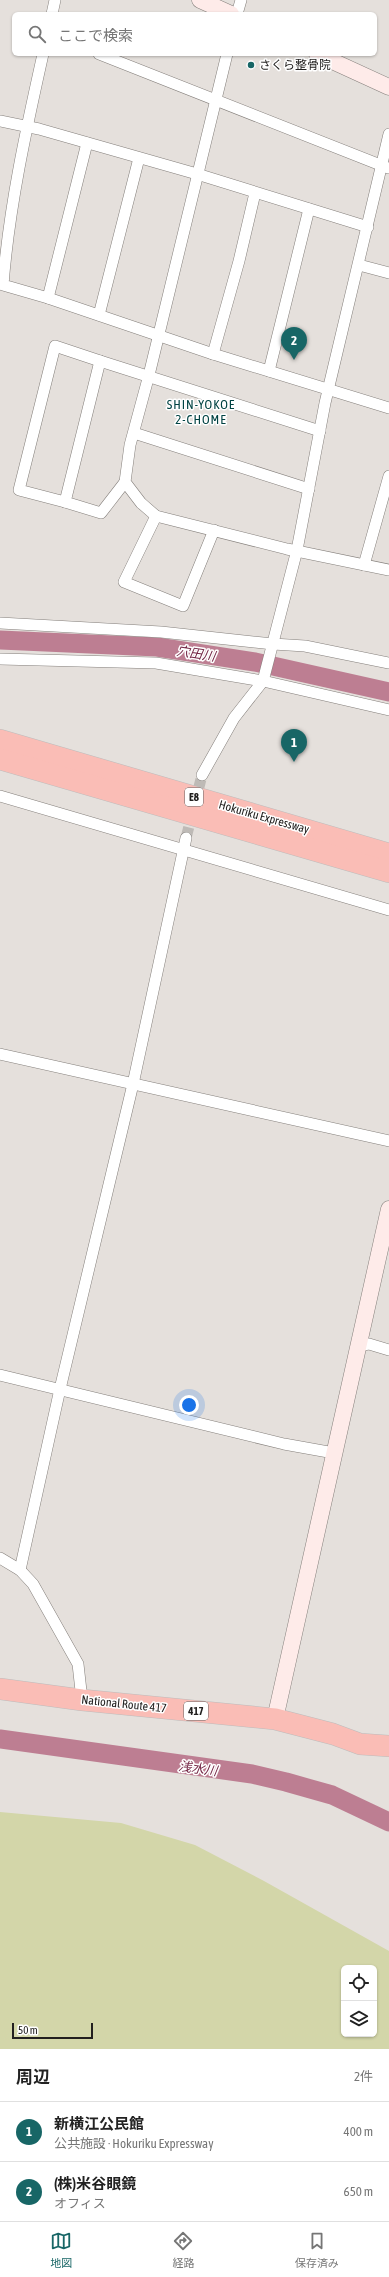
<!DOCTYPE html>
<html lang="ja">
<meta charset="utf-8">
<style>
body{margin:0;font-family:"Asap Condensed","Noto Sans JP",sans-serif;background:#f2f2f2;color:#222}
.controls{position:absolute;right:12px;bottom:12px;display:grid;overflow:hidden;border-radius:6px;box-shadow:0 1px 3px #0004}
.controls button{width:36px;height:36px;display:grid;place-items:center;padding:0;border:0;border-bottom:1px solid #e0e0e0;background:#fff;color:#222;font:20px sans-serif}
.scale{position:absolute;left:12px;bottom:10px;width:81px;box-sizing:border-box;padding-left:4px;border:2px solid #22201f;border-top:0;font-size:11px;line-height:14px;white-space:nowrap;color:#22201f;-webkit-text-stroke:3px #fff;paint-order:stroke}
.you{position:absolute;left:189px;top:1405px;width:14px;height:14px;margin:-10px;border:3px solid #fff;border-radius:50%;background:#1a73e8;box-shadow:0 0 0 6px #1a73e833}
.badge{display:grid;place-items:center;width:26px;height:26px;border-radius:50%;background:#186666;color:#fff;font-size:13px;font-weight:700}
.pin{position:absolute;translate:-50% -33px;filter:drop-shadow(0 1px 2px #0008)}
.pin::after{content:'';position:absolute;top:21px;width:14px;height:12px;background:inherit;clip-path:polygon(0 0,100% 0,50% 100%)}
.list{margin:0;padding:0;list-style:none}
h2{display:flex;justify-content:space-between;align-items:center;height:52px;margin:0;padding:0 16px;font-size:17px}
h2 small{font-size:13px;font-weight:400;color:#767676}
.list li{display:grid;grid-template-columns:26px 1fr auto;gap:12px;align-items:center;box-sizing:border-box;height:60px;padding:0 16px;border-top:1px solid #e0e0e0}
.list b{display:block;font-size:15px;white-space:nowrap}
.list p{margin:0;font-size:13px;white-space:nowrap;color:#767676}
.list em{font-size:13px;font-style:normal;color:#767676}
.icon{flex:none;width:22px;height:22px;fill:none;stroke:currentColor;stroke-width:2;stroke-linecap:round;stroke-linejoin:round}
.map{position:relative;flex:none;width:389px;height:2049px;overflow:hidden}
.search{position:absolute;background:#fff;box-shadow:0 1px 3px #0004;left:12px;right:12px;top:12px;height:44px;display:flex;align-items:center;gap:10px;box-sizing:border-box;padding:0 14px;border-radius:6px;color:#767676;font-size:15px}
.sheet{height:172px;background:#fff}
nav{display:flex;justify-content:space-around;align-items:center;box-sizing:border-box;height:56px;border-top:1px solid #e0e0e0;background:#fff;font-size:11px;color:#767676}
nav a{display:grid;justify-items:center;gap:2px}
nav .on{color:#186666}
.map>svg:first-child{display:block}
.green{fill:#d3d6a9;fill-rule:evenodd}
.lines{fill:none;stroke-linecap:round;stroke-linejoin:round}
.river{stroke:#bd7e92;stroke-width:19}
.street-tunnel{stroke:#bebab6;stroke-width:11;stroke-dasharray:11 5.5;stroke-linecap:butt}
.street-casing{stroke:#847f7b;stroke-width:12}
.secondary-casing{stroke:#847f7b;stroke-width:17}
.highway-casing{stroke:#bdbcbc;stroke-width:22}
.street{stroke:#fff;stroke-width:11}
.secondary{stroke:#feebe9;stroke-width:16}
.highway{stroke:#fabdb6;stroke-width:21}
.poi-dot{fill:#186666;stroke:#fff;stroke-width:1.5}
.labels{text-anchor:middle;stroke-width:3;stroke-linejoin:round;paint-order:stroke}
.shield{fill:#fff;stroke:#646362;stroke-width:1}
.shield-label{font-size:11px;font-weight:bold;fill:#22201f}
.poi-label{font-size:12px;fill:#22201f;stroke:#fff;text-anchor:start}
.street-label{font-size:12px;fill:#22201f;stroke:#fff}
.neighbourhood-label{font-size:13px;letter-spacing:1px;fill:#004242;stroke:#fff}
.water-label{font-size:13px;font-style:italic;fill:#752847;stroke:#fff}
</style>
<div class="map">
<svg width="389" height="2049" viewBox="0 0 389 2049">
<rect width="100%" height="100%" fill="#e5e0dc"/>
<path class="green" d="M0,1812L121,1823L195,1845L264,1881L389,1951V2049H0ZM344,1968H374V2034H344Z"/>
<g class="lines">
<g class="river">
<path d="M0,640L157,647L255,662L389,692"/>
<path d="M0,1739L252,1774L286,1782L332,1795L389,1822"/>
</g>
<path class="street-tunnel" d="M186,838L202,775"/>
<g class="street-casing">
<g id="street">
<path d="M52,14L55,0"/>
<path d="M237,14L241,0"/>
<path d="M43,54C26,130 9,207 3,285L48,298L213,354L389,408"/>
<path d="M99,54L388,168"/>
<path d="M227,54L149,375L130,445L125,482L141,503L156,516L287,549L389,570"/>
<path d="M0,121L39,129L197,174L368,227"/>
<path d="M359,265L389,273"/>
<path d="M48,298L87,143"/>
<path d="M99,315L139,158"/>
<path d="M213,354L239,261L255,193"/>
<path d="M269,371L309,209"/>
<path d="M134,433L309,489"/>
<path d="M125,482L101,513L65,502L100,361L320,431"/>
<path d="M65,502L19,490L55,346L100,361"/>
<path d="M156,516L124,582L183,606L214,530"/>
<path d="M364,565L389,476"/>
<path d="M0,623L161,632L273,644L305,646L389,663"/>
<path d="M0,659L156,663L263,681L389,710"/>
<path d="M202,775L234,718L263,681L297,550L325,403L389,134"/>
<path d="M0,796L389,910"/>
<path d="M0,1054L389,1141"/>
<path d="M357,1346L369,1344L389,1350"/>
<path d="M0,1375L284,1444L334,1453"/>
<path d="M0,1558L20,1570L33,1584L78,1664L82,1700"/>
<path d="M20,1570L60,1389L133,1084L186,838"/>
</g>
</g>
<g class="secondary-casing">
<g id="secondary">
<path d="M200,0L231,14"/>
<path d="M317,54L389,87"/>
<path d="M275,1719L389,1209"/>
</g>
</g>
<g class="highway-casing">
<g id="highway">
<path d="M0,740L389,854"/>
<path d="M0,759L389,872"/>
<path d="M0,1689L82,1700L275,1719L333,1734L360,1744L389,1746"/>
</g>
</g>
<use href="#street" class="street"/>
<use href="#secondary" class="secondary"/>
<use href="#highway" class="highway"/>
</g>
<circle class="poi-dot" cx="251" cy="65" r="4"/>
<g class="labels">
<g class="shield">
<rect x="185" y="788" width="18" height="18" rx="3"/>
<rect x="184" y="1702" width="24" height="18" rx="3"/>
</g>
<g class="shield-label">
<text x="194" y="801">E8</text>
<text x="196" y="1715">417</text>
</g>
<g class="poi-label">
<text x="259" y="69">さくら整骨院</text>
</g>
<g class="street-label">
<text transform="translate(264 817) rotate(16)" y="4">Hokuriku Expressway</text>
<text transform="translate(124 1704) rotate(6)" y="4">National Route 417</text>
</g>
<g class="neighbourhood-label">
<text x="201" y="409">SHIN-YOKOE<tspan x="201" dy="15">2-CHOME</tspan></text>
</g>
<g class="water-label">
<text transform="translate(196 653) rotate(9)" y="5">穴田川</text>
<text transform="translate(198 1768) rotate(8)" y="5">浅水川</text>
</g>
</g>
</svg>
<div class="controls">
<button><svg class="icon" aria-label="locate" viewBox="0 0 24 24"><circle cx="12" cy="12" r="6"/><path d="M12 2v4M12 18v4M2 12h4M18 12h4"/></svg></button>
<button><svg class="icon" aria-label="layers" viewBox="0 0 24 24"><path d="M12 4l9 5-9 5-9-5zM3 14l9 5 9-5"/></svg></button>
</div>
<div class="scale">50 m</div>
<div class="you"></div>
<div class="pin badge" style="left:294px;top:762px">1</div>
<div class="pin badge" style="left:294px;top:360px">2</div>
<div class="search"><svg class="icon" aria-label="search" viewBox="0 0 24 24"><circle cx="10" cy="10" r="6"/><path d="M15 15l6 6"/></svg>ここで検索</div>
</div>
<section class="sheet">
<h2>周辺<small>2件</small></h2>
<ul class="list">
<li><span class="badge">1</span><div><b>新横江公民館</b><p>公共施設 · Hokuriku Expressway</p></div><em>400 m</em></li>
<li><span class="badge">2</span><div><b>(株)米谷眼鏡</b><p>オフィス</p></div><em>650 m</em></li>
</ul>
</section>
<nav>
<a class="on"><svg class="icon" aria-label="map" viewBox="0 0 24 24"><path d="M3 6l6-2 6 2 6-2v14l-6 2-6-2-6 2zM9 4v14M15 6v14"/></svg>地図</a>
<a><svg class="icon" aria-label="directions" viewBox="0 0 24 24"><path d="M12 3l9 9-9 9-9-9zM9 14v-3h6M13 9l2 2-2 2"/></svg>経路</a>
<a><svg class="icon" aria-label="saved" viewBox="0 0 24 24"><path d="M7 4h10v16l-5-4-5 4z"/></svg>保存済み</a>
</nav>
